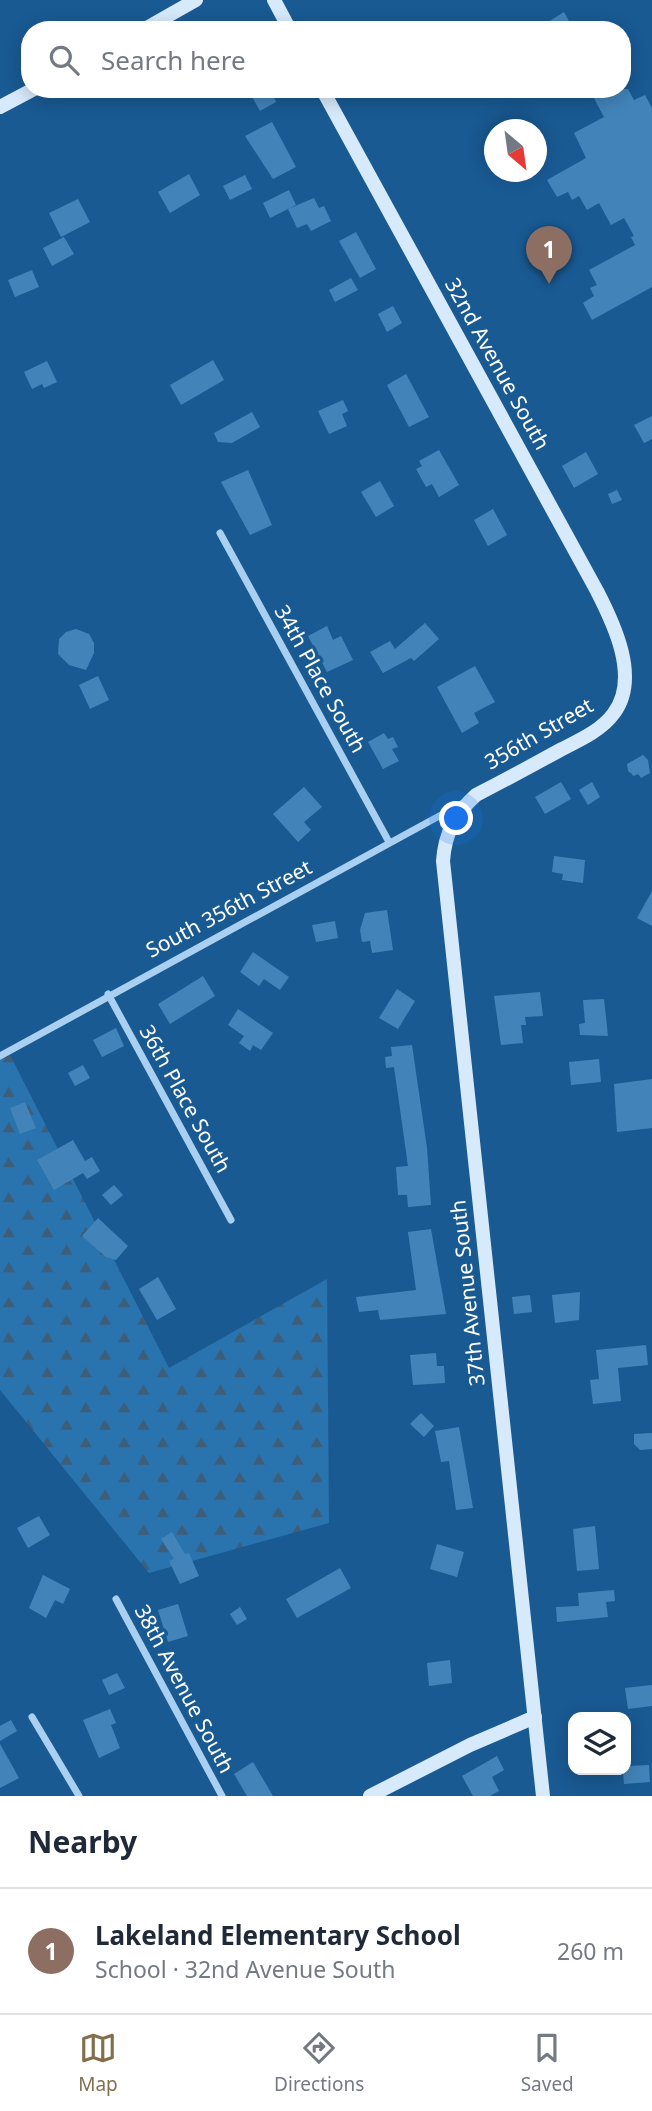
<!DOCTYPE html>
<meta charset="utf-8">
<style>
body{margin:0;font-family:"Noto Sans",sans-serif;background:#f6f6f7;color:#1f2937}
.controls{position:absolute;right:21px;bottom:21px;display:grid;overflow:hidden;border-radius:14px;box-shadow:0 4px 18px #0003}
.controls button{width:63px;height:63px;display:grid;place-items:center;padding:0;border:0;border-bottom:2px solid #e0e1e3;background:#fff;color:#1f2937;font:35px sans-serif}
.compass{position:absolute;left:484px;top:119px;width:63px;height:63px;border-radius:50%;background:#fff;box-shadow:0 4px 18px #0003;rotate:151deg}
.you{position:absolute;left:457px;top:819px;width:24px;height:24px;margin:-18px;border:5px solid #fff;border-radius:50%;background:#1a73e8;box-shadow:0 0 0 10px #1a73e833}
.badge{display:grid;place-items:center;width:46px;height:46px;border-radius:50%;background:#846f4d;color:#fff;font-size:23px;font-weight:700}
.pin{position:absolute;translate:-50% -58px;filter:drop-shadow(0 2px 4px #0008)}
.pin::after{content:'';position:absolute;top:37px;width:24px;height:21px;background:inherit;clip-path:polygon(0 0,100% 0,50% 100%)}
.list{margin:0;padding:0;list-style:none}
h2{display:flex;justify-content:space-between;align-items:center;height:91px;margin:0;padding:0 28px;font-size:30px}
h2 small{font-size:23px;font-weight:400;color:#747a83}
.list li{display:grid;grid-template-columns:46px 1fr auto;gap:21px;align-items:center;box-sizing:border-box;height:126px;padding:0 28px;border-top:2px solid #e0e1e3}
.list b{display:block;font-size:26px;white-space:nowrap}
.list p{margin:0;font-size:23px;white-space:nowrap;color:#747a83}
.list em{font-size:23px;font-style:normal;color:#747a83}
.icon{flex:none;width:38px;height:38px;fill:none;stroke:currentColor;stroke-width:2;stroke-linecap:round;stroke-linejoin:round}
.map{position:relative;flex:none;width:652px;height:1796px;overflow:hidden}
.search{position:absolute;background:#fff;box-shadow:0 4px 18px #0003;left:21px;right:21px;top:21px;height:77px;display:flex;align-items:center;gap:18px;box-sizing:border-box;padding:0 24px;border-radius:28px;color:#747a83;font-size:26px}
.sheet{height:217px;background:#fff}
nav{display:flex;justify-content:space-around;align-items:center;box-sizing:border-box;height:98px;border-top:2px solid #e0e1e3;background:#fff;font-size:19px;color:#747a83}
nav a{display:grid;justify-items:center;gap:4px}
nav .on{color:#846f4d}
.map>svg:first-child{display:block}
.forest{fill:url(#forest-firs)}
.building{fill:#4284ba}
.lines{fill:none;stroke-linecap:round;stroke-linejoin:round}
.street{stroke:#a9d0f0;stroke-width:7}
.secondary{stroke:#d7eafb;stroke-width:14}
.labels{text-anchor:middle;stroke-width:7;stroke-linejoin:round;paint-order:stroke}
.street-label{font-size:21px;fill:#fff;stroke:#195a93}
</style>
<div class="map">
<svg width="652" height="1796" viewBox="0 0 652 1796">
<defs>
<pattern id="forest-firs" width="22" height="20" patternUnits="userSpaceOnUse" patternTransform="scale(1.75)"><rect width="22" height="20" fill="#2973af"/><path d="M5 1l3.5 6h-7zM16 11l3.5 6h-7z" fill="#3c5e79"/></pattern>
</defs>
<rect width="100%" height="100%" fill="#195a93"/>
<path class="forest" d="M8,1051L169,1368L327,1279L329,1523L149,1573L0,1390V1055Z"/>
<g class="building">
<path d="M564,12L574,30H553L548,22Z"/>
<path d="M261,89H270L276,102L260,111L251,95Z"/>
<path d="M589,89H628L634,100L645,95L652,108V287L592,320L583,303L594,296L590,288L597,285L589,270L635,245L631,237L634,236L624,218L611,225L599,203L587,210L579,196L572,200L568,192L557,197L547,180L586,158L574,133L604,117Z"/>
<path d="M272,122L296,167L273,179L245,136Z"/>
<path d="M189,174L200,195L170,213L158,192Z"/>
<path d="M245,175L252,189L230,200L223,186Z"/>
<path d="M289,190L296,205L270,218L263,203Z"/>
<path d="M314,198L319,208L324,206L331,221L311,231L307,224L297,228L288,209Z"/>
<path d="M78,199L90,222L61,237L49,213Z"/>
<path d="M356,232L376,269L360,278L339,241Z"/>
<path d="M64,237L74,254L52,266L43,248Z"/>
<path d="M32,270L39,287L15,297L8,280Z"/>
<path d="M351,278L358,290L335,302L329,290Z"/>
<path d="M393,306L402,323L387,332L378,314Z"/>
<path d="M213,360L224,380L181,405L170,385Z"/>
<path d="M47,361L57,382L44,388L42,384L32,389L24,372Z"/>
<path d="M406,374L429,417L409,427L387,385Z"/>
<path d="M343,400L348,411L342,414L347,426L329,434L318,411Z"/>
<path d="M252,412L260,427L232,443L218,442L214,433Z"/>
<path d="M652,416V439L644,443L634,425Z"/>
<path d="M439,450L459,485L439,497L432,484L426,487L416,469L422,466L419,461Z"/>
<path d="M586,452L598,474L574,488L562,466Z"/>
<path d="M248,470L272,525L250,535L221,482Z"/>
<path d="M380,481L394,506L376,517L361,492Z"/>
<path d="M617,490L622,500L612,504L608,494Z"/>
<path d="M493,509L507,535L488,546L474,520Z"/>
<path d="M425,623L439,639L414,661L411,658L383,673L370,652L390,641L395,649Z"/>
<path d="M327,626L333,640L341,636L353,660L327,672L308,636Z"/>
<path d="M76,629L89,634L94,643V653L86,670L69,665L58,654L59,639L66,632Z"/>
<path d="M475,666L495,702L474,713L479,723L462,733L437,687Z"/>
<path d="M98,676L109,700L90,709L79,685Z"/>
<path d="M384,733L388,739L393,737L398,747L392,749L399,761L383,769L368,742Z"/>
<path d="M643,755L648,760L650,773L641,778L638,774L634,776L628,771L627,764Z"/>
<path d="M561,782L571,799L545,814L535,797Z"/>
<path d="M592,782L600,797L588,805L579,790Z"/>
<path d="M304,787L322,807L304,822L311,830L298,842L273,814Z"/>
<path d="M554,856L585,860L583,883L562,880L563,874L552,872Z"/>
<path d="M652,891V926L637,918Z"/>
<path d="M387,910L393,950L372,953L370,941L362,942L360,930L365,913Z"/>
<path d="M335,921L338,938L316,942L312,925Z"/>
<path d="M253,952L289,977L280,990L264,979L259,986L240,972Z"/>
<path d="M203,976L215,996L170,1024L158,1004Z"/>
<path d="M397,989L415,1001L398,1029L379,1018Z"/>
<path d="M540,992L543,1016L525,1017L526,1025H521L523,1043L501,1045L494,996Z"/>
<path d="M604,999L608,1036L580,1035L579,1024L585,1023L583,1000Z"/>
<path d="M238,1009L273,1033L261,1050L253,1045L250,1051L239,1043L244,1036L228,1025Z"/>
<path d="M116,1028L124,1046L102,1057L93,1040Z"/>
<path d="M412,1045L427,1148L431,1205L408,1207L407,1195H398L396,1167L408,1166L398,1095L394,1067L386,1068L385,1057L392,1056L391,1047Z"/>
<path d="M599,1059L601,1082L571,1085L569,1062Z"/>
<path d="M83,1065L90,1078L75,1086L68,1073Z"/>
<path d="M652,1079V1128L617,1132L614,1084Z"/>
<path d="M25,1102L36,1128L20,1134L10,1108Z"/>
<path d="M73,1140L85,1161L92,1157L100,1171L87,1179L83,1173L54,1190L37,1160Z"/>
<path d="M114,1185L123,1195L111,1205L102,1195Z"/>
<path d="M98,1218L128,1246L116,1260L106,1257L82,1236Z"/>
<path d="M431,1229L446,1314L380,1320L378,1310L359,1312L356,1297L416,1290L408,1232Z"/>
<path d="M158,1277L176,1309L157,1320L139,1289Z"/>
<path d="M580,1292L579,1320L555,1323L552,1295Z"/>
<path d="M530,1295L532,1312L514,1314L512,1297Z"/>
<path d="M646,1345L648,1365L618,1368L621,1401L593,1404L590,1380L599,1379L596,1350Z"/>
<path d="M436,1353L437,1366H444L445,1383L413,1385L410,1355Z"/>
<path d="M421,1413L434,1426L424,1437L410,1424Z"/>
<path d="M459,1427L473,1508L456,1510L449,1461L441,1462L435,1431Z"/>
<path d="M652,1433V1449L640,1450L634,1444V1434Z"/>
<path d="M39,1516L50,1535L28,1548L17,1528Z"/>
<path d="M595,1526L599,1569L577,1571L573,1529Z"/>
<path d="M172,1532L185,1554L189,1553L199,1576L180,1584L169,1561L174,1559L161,1539Z"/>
<path d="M437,1544L464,1552L457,1577L430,1569Z"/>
<path d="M340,1568L351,1588L297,1618L286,1599Z"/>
<path d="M43,1575L70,1589L63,1604L55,1600L46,1618L29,1608Z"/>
<path d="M614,1590L615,1601L606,1602L608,1617L557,1622L556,1607L579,1606L578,1593Z"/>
<path d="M178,1604L188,1636L168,1642L158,1610Z"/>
<path d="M240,1607L247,1619L237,1625L230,1614Z"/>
<path d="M450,1660L452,1683L429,1686L427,1663Z"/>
<path d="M117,1673L125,1688L109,1695L102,1680Z"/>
<path d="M652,1685V1706L628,1709L625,1688Z"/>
<path d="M110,1709L116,1723L111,1725L120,1748L99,1758L83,1720Z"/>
<path d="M11,1720L17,1731L0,1741V1726Z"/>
<path d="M0,1744L19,1778L0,1788Z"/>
<path d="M497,1756L504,1770L492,1777L499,1791L490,1796H473L462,1776Z"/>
<path d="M253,1762L273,1796H247L234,1774Z"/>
<path d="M649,1765L650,1782L624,1784L623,1770L626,1766Z"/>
</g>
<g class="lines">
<g class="street">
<path d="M220,533L389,842"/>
<path d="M108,994L231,1220"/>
<path d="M0,1056L463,803"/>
<path d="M116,1599L222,1796"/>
<path d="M32,1717L79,1796"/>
</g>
<g class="secondary">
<path d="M274,0L290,30"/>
<path d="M143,30L196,0"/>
<path d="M322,89L597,591C614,624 640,678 614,713C602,730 580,740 562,749C533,765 505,780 476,795C455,814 445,833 443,861L543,1796"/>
<path d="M0,107L34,89"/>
<path d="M370,1796L470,1745L535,1717"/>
</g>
</g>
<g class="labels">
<g class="street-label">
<text transform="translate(497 364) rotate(61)" y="7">32nd Avenue South</text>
<text transform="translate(320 679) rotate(61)" y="7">34th Place South</text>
<text transform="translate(539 734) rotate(-30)" y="7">356th Street</text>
<text transform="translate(229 909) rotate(-28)" y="7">South 356th Street</text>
<text transform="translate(185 1099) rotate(61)" y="7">36th Place South</text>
<text transform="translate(468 1293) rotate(-96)" y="7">37th Avenue South</text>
<text transform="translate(184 1689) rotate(62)" y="7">38th Avenue South</text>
</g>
</g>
</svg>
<div class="controls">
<button><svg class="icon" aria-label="layers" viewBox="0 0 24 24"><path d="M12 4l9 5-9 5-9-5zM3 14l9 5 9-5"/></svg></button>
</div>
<svg class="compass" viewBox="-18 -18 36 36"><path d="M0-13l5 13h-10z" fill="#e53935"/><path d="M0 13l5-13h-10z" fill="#747a83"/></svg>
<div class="you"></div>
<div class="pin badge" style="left:549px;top:284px;background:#8d6e63">1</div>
<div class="search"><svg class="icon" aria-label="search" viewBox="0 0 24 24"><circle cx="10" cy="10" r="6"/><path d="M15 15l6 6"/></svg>Search here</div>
</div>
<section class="sheet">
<h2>Nearby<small></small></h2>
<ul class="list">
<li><span class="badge" style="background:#8d6e63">1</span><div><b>Lakeland Elementary School</b><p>School · 32nd Avenue South</p></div><em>260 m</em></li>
</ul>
</section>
<nav>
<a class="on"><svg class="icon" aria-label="map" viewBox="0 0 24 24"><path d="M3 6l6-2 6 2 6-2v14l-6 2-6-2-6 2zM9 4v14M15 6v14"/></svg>Map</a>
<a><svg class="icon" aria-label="directions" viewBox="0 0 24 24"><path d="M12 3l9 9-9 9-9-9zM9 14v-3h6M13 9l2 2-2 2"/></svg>Directions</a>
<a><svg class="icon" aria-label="saved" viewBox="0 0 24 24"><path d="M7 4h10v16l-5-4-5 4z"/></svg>Saved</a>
</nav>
